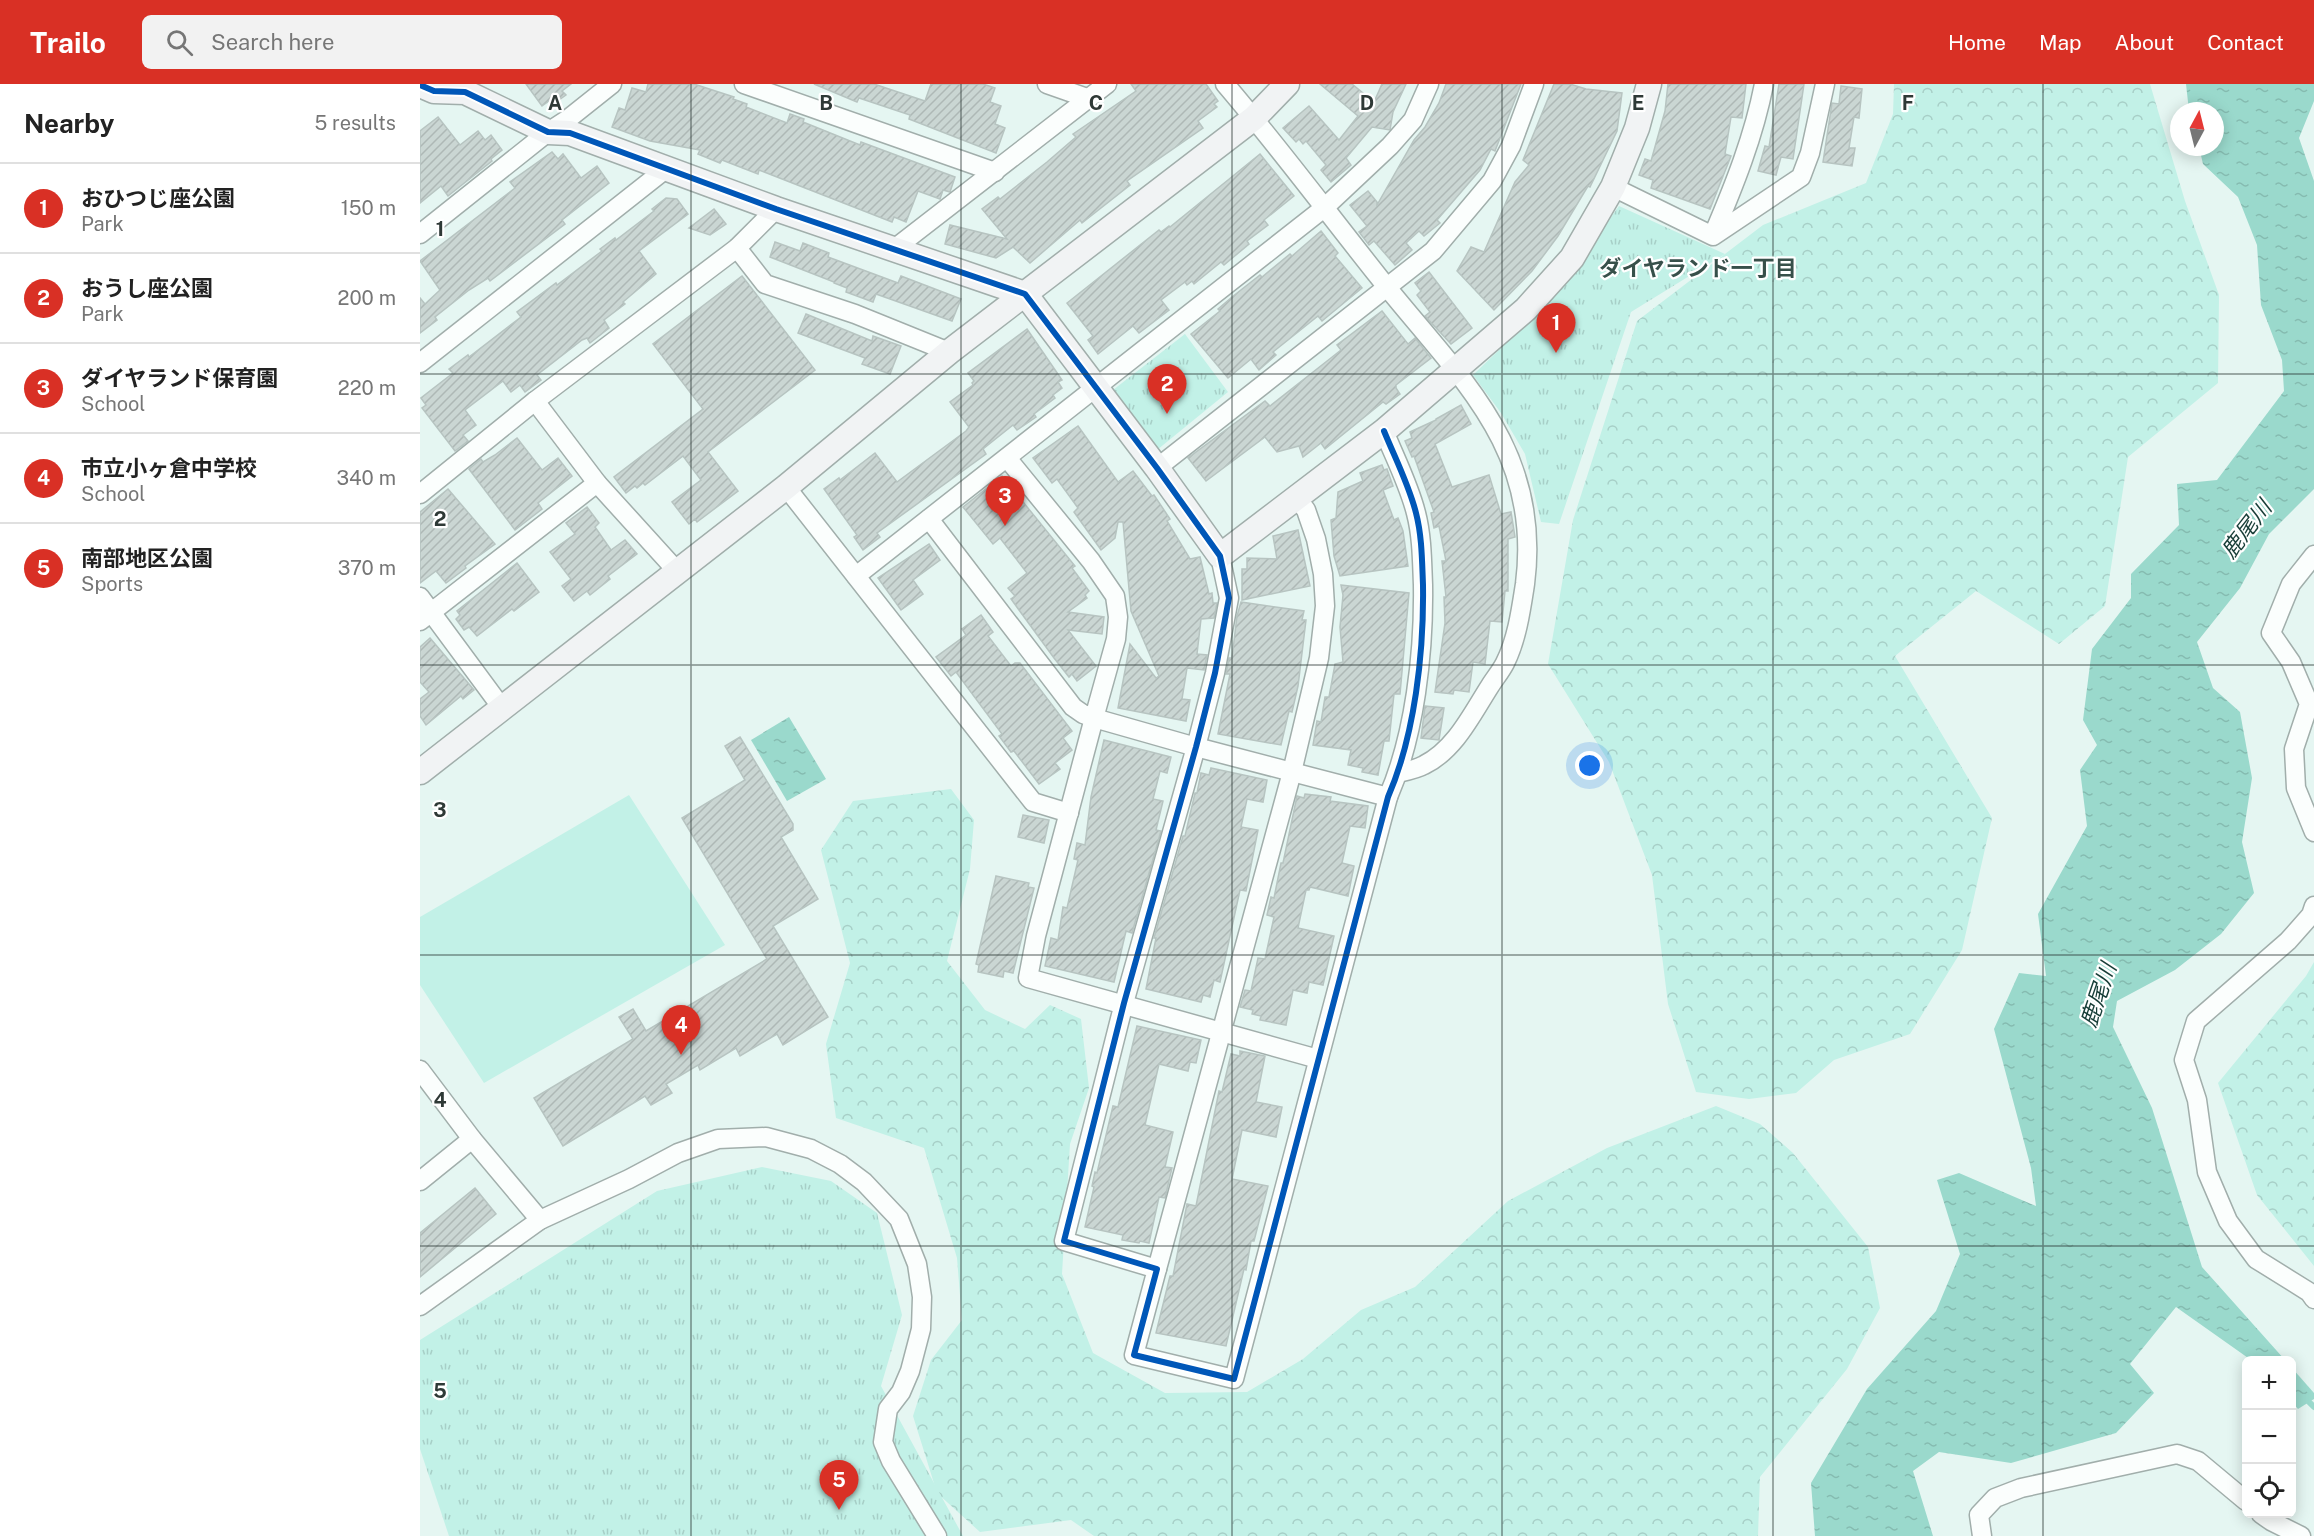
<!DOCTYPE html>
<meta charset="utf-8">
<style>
body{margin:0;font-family:"Public Sans","Noto Sans JP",sans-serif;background:#f2f2f2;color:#222}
.controls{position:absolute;right:18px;bottom:18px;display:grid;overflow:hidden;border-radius:9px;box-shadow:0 3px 15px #0003}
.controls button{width:54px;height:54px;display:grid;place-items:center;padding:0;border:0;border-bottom:2px solid #e0e0e0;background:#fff;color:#222;font:30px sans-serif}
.compass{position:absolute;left:1750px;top:18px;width:54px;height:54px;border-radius:50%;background:#fff;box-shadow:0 3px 15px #0003;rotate:7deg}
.you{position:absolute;left:1170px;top:682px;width:21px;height:21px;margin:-15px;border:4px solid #fff;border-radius:50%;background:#1a73e8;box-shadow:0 0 0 9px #1a73e833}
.badge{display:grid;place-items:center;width:39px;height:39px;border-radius:50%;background:#d93025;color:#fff;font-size:20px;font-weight:700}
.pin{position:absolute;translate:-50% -50px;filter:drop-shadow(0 2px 3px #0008)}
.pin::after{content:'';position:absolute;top:32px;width:21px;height:18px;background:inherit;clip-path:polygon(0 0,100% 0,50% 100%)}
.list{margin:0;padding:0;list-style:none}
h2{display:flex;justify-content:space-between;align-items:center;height:78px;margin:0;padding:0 24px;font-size:26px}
h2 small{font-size:20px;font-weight:400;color:#767676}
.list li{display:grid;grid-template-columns:39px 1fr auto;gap:18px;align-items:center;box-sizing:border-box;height:90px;padding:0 24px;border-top:2px solid #e0e0e0}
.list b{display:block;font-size:22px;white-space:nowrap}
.list p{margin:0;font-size:20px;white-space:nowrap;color:#767676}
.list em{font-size:20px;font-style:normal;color:#767676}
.icon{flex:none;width:33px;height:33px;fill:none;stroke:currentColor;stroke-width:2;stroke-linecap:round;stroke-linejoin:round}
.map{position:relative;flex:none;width:1894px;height:1452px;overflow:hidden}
header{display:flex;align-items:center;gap:36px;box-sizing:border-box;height:84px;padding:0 30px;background:#d93025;color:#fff}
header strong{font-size:28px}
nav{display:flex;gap:33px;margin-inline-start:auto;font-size:21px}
.search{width:420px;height:54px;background:#f2f2f2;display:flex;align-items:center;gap:15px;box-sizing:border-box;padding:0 21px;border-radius:9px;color:#767676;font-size:22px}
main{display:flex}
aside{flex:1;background:#fff}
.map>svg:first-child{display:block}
.green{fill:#c2f1e7}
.forest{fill:url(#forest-crowns)}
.park{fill:url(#park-tufts)}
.water{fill:url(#water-ripples)}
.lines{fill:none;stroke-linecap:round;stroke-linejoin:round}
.stream{stroke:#9ad9cc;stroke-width:6}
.building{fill:url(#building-hatch);stroke:#b7c4c1;stroke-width:1.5}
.street-casing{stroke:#a1aeab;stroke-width:21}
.secondary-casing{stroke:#a1aeab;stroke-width:27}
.street{stroke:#fbfefd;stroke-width:18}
.secondary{stroke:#f1f3f4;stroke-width:24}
.cycleway-casing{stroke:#fff;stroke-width:10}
.cycleway{stroke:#0057b8;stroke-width:6}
.grid{fill:none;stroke:#2e3936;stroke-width:1.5;stroke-opacity:0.55}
.labels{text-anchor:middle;stroke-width:4.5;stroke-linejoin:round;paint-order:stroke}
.neighbourhood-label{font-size:22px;font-weight:bold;fill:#37504a;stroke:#fff}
.water-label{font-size:22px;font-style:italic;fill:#173d37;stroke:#fff}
.grid-label{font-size:20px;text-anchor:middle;font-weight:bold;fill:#2e3936;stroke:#fff;stroke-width:4.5;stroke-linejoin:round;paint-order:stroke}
</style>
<header>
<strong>Trailo</strong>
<div class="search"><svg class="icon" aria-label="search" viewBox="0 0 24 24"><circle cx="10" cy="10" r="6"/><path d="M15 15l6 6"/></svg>Search here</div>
<nav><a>Home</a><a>Map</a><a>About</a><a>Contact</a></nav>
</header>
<main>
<aside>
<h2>Nearby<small>5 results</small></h2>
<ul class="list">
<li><span class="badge">1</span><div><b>おひつじ座公園</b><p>Park</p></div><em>150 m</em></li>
<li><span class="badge">2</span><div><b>おうし座公園</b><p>Park</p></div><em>200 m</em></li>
<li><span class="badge">3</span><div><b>ダイヤランド保育園</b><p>School</p></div><em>220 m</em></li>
<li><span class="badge">4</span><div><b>市立小ヶ倉中学校</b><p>School</p></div><em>340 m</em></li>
<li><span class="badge">5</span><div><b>南部地区公園</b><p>Sports</p></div><em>370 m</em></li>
</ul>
</aside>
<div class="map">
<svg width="1894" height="1452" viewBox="0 0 1894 1452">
<defs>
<pattern id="forest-crowns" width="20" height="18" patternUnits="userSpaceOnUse" patternTransform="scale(1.5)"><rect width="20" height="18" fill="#c2f1e7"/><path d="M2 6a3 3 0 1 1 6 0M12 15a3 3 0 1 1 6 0" fill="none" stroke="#a7cfc7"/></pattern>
<pattern id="park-tufts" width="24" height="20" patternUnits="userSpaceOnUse" patternTransform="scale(1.5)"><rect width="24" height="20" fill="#c2f1e7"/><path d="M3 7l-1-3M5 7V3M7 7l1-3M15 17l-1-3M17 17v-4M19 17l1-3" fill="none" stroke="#a7cfc7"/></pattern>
<pattern id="water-ripples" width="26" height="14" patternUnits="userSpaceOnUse" patternTransform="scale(1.5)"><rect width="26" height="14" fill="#9ad9cc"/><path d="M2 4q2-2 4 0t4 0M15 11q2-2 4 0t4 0" fill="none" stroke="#85bbb0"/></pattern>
<pattern id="building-hatch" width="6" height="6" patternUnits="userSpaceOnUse" patternTransform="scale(1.5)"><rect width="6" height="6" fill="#cad6d3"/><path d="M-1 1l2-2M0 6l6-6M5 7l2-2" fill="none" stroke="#aeb8b6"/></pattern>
</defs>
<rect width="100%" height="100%" fill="#e5f6f2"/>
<path class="green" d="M209,711L305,861L64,999L0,901V833Z"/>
<g class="forest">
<path d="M1474,0H1730L1765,117L1799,211L1798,299L1708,373L1685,522L1639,560L1556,507L1475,572L1572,734L1542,866L1490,950L1414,976L1376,1009L1329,1015L1276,1008L1248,920L1232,791L1189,678L1128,580L1153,436L1217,237L1343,141L1446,99L1473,30Z"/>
<path d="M531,705L554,736L550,785L527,877L565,926L605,945L630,921L661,935L669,1004L650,1060L642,1190L673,1269L745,1309L827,1308L883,1275L941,1226L995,1203L1088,1117L1187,1064L1296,1022L1340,1040L1373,1069L1448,1163L1460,1224L1427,1285L1340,1393L1338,1452H674L651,1436L560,1448L517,1409L493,1332L511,1276L542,1236L537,1174L504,1064L416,1034L406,960L430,879L401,766L433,717Z"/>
<path d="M1894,878V1182L1837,1111L1798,999L1886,892Z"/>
</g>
<g class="park">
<path d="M1199,122L1305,170L1211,228L1139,440L1121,438L1105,370L1081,329L1053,291L1132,215Z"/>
<path d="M765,250L808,308L737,366L693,306Z"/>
<path d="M342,1083L411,1097L457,1129L482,1231L461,1302L543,1452H29L0,1365V1256L237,1107Z"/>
</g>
<g class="water">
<path d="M1766,0H1894V17L1879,54L1894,97V405L1849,450L1820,504L1777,558L1793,604L1820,628L1832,694L1822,758L1834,809L1801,850L1755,886L1697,917L1693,943L1732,1024L1782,1183L1865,1276H1831L1756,1223L1710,1280L1734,1309L1696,1349L1591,1379L1519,1368L1493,1387L1513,1452H1395L1391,1399L1447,1305L1516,1227L1540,1170L1517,1096L1539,1089L1616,1122L1611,1084L1574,945L1599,889L1626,892L1618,830L1667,742L1660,686L1677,661L1663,636L1672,565L1711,514V490L1759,441L1757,400L1797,396L1864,307L1862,276L1841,221L1837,161L1818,113L1783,80L1779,63H1795V27H1769Z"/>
<path d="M369,633L406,695L367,717L331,656Z"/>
<path d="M1872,1284L1894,1309V1315L1878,1325L1872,1318Z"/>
</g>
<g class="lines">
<path class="stream" d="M1884,1313L1894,1323"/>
</g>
<g class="building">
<path d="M106,0H151L142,7L146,11L132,21L129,17L122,22Z"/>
<path d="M228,0H274L314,13L313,15L327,20L326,23L367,39L370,30L384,35L383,38L440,61L441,58L535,93L530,108L523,106L520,115L498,107L486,138L474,133L472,138L339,86L338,90L302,76L300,79L278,70L280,66L230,57L192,43L199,24L205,26L212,4L226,8Z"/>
<path d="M394,0H454L505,17L511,0H563L575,4L570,18L581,22L575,40L585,44L576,69L489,35L490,31L439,14L437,18Z"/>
<path d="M711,0H786L798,17L794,20L797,23L778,37L783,44L707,97L710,101L662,139L660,136L610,179L593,163L576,174L525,160L530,141L587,155L562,125L578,113L580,115L627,78L656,53L653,50L716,7Z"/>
<path d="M900,0H932L954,18L962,0H986L973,28L970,46L952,43L926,74L931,81L911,98L901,86L906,81L886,57L883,60L879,55L876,58L863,44L889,22L919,56L938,32Z"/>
<path d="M1026,0H1101L1075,67L1071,65L1060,86L1017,136L1020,139L1004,152L999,147L986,159L992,166L975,181L954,157L949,161L939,148L947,142L930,121L948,107L957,118V121L994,56L1005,43L1019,19Z"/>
<path d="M1134,0H1150L1166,5L1202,9L1197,47L1170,103L1168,102L1138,152L1112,187L1074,226L1037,187L1051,163L1064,168L1095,98L1109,81L1103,76Z"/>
<path d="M1248,0H1326L1322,34L1311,33L1305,70L1311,72L1290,125L1231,104L1233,96L1219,91L1225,75L1231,77L1245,27Z"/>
<path d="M1359,0H1384L1373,75L1361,73L1356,91L1338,87L1345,62L1349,63Z"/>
<path d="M1421,2L1442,5L1439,34L1434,33L1429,64H1435L1432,82L1403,78L1412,19L1419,20Z"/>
<path d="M18,33L40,61L58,47L65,56L71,51L82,66L71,75L72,77L28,112L21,102L0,119V47Z"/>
<path d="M132,68L138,75L143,70L161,94L177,82L189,99L142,136L145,140L70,197L68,194L49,206L15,233L17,236L0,249V214L5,220L20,206L0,177L95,104L90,98Z"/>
<path d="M840,70L874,112L844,136L848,141L827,157L829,160L804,181L801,178L774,200L772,197L767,201L765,198L741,216L749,226L719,249L713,242L678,270L668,256L673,252L647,219L739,146L741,148L749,142L750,143Z"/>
<path d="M246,114L257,115L268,130L219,167L236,190L203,218L205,220L184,236L189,244L170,259L167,254L162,256L117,291L121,296L105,308L100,301L91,308L83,297L45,326L56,341L43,351L48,357L35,367L2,324L6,321L1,314L33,289L29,285L48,271L49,273L101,233L97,228L136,199L137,201L182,167L180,165L195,154L196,156L234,127L232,125Z"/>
<path d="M294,125L306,140L290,151L269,144Z"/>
<path d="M901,147L918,169L915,172L942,204L902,237L898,232L853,268L856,271L839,286L831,275L808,294L771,250L800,227L798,225L812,213L840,191L842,193L870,170L872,172Z"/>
<path d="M355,158L380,167L383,159L409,169L408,173L478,199L481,192L541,215L532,237L456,210L453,218L426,208L427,204L414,199V198L350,173Z"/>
<path d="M1009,188L1052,244L1031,260L1005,232L1010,228L997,211L1001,207L995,199Z"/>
<path d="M322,192L395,286L288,368L318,407L277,438L275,435L269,440L252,418L281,396L263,372L225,401L223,399L217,404L215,402L206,409L194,393L283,325L233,260Z"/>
<path d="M962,227L988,260L995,254L1011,274L976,301V304L980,310L966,320L963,318L905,365L901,359L883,373L879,362L857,368L845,353L786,397L768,374L845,317L850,322L921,266L917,261Z"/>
<path d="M386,230L452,257L453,252L481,262L470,290L442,280L445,274L378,249Z"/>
<path d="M607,245L642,296L638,298L642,304L633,311L635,314L614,330L616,333L597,346L593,341L563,365L566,370L457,449L460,453L443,466L434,453L437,451L404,405L419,394L420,396L455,369L477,398L546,347L549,343L530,318L553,301L552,299L554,297L548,289Z"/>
<path d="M1041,321L1051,340L1015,360L1032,403L1069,391L1081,430L1091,428L1095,453L1088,455V507H1085L1082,538L1070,537L1065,580L1053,578L1049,608L1034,606L1033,610L1015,608L1025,539L1024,513H1026L1022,477H1026L1019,442L1014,444L1011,429L1014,428L994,372L992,373L985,357L992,354L990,348L1016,336V335Z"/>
<path d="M658,342L698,398L713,387L732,412L734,411L750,435L747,437L770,475L780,473L789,510L792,509L793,519H797L794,534L781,535L777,570L787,571L784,586L767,584L762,615L770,616L766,637L698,624L710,560L736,594L739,592L711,527L703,438H698L695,454L681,466L654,428L658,424L637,395L632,399L613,374Z"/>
<path d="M97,354L122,386L138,374L152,392L118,419L122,425L95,446L49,385L61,375L63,378L75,371Z"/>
<path d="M962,381L964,386L967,385L973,402L963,406L974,436L978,434L983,447L988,482L920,492L914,472L911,436L916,434L918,408L943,397L940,389Z"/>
<path d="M582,392L655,482L652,484L669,507L665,511L667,514L648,528L684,533L682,550L648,546L676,582L657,597L652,590L649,593L634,574L591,515L595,512L588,504L607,489L580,454L573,460L543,423Z"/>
<path d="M28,405L75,460L45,482L46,484L26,499L16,487L0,499V428Z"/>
<path d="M167,423L179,439L175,443L191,466L205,456L217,470L188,492L190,495L170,511L167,507L154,517L142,502L151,495L130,468L155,450L146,439Z"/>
<path d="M878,446L890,502L822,516V485H827V474L857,475L853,452Z"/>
<path d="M509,460L520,476L493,496L503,510L481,526L458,494Z"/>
<path d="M97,479L119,508L94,527L92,525L57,552L49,543L44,546L36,535L40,531L37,527Z"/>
<path d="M921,501L989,509L980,610H974L969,657H964L958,691L942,688L943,684L928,681L931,666L893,661L897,637L901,638L905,613H909L915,580L923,578L920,543L923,511Z"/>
<path d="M821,518L884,527L882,536H886L878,602L872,628L869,627L861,661L798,650L810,590H806L809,574H812L817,532Z"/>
<path d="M561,531L573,548L568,552L591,582L595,579H600L652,647L643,654L652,666L635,679L640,685L619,700L594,667L591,668L579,652L582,650L536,588L531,592L516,573L546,551L542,545Z"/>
<path d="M10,554L54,606L43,615L41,612L6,641L0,632V615L9,608L0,598V563Z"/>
<path d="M1005,622L1024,624L1019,656L1001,654Z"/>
<path d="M320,653L373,740V746L361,753L398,815L353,842L408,933L363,961L357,950L320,972L316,964L280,986L278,981L246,1000L252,1009L231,1021L225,1012L143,1062L114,1014L213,955L199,933L213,925L226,947L347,875L262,734L325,696L305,662Z"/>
<path d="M684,656L751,673L747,689L740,687L733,715L743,717L736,746L741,747L712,849L706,847L694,898L625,882L631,854L638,856L643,823L647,824L658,776L654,775L657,759L665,761L671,713Z"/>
<path d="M791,684L847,696L843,718L827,715L821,743L838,746L826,807L820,806L800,898L794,896L790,913L783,911L781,918L726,905L736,854H734L763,752H765L775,709H777L781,689L789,691Z"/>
<path d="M885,710L911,713L910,717L948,722L945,744L930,742L922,779L934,782L928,812L890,803L889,806H886L878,844L914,852L903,901L889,898L887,909L873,906L866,941L840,936L841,932L832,930L833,926L820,923L825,906L831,907L838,874L845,875L854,833L847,831L851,813L854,814L861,779H863L877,712L884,714Z"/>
<path d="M603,731L629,736L624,759L598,753Z"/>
<path d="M576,792L609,799L608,803L614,804L593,889L584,887L583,893L558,888L559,881L556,880Z"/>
<path d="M717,942L781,956L776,979L770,978L768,987L739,980L725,1041L753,1048L745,1083L752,1084L745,1114L739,1113L729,1159L720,1157L719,1159L702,1156L703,1151L665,1143L674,1103L672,1102L675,1088L677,1089L693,1022L698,1023Z"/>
<path d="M820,967L845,972L836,1018L862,1023L856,1053L822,1046L812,1095L848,1102L834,1157H831L826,1186L824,1185L806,1262L736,1249L750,1192H753L767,1120L776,1122L799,1007L802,1008L811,970L820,972Z"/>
<path d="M55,1104L76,1130L0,1193V1149Z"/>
</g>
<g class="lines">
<g class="street-casing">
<g id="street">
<path d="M324,0L575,88"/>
<path d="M627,0L667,14"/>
<path d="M805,0C858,62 907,128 958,192C1035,290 1123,361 1105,500C1101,526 1097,555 1085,579C1081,587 1075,594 1070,602C1052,630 1035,666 1004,681C997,685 987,687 978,689"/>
<path d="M1193,103L1293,152L1381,93L1390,69L1405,0"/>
<path d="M0,150L128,48L148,35L192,0"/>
<path d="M1293,151C1314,102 1334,52 1344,0"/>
<path d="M317,164L345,200L435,230L529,268"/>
<path d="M474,165L687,0"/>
<path d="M0,279L247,84"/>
<path d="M115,317L177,399L256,486"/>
<path d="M737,384L1013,167L1072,97L1091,62L1114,0"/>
<path d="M366,403L613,718L649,729"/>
<path d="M0,410L115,317L317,164L356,125"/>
<path d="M509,435L653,623L663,630L674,634L696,555L698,533L695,512L671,477L587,374"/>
<path d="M1894,471L1871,500L1851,549L1871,578L1889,620L1874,665L1876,704L1894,748"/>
<path d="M800,472L809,514L795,589L776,663L704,919L644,1157L737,1185L714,1271L814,1295L968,713C995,651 1004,568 1003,501C1002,477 1002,452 996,429C989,401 975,374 964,347"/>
<path d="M436,492L904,124L970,62L993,36L1009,0"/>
<path d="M0,513L82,624"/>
<path d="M0,537L177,399"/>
<path d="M1894,822L1891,831L1868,857L1776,937L1764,976L1777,1016L1787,1088L1808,1137L1836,1175L1889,1208L1894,1215"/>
<path d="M898,975L608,894L616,852L674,634L776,663L968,713"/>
<path d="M0,986L52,1055L120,1136"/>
<path d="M0,1097L52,1055"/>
<path d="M737,1185L872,688L899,574L905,522L903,490L896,455L886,426L877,414"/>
<path d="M0,1222L120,1136L209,1095L258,1069L298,1055L346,1053L391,1065L420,1080L444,1098L479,1135L497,1180L502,1213L501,1245L490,1287L481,1308L468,1325L463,1358L471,1377L517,1452"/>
<path d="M1841,1430L1851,1437L1881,1452"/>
<path d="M1562,1452L1559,1431L1575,1414L1601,1404L1757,1370L1778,1377L1826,1417"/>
</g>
</g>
<g class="secondary-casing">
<g id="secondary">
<path d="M0,1L14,7L45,8L128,48L150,49L356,125L605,210L737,384L800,472L964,347L1106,225L1152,174L1193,103L1217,44L1229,0"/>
<path d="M0,688L366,403L529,268L834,34L867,0"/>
</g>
</g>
<use href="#street" class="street"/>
<use href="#secondary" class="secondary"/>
<g class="cycleway-casing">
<path id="cycleway" d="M0,1L14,7L45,8L128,48L150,49L356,125L605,210L737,384L800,472L809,514L795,589L776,663L704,919L644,1157L737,1185L714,1271L814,1295L968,713C995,651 1004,568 1003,501C1002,477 1002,452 996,429C989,401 975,374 964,347"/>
</g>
<use href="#cycleway" class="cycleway"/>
</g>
<path class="grid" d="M271,0V1452M541,0V1452M812,0V1452M1082,0V1452M1353,0V1452M1623,0V1452M0,290H1894M0,581H1894M0,871H1894M0,1162H1894"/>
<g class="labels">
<g class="neighbourhood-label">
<text x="1278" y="192">ダイヤランド一丁目</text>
</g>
<g class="water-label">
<text transform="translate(1826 445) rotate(-52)" y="8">鹿尾川</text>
<text transform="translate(1678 911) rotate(-71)" y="8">鹿尾川</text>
</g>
</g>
<g class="grid-label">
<text x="135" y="26">A</text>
<text x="406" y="26">B</text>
<text x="676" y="26">C</text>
<text x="947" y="26">D</text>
<text x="1218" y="26">E</text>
<text x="1488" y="26">F</text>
<text x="20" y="152">1</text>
<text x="20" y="442">2</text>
<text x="20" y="733">3</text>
<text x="20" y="1023">4</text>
<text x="20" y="1314">5</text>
</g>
</svg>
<div class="controls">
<button>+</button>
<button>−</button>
<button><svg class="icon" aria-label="locate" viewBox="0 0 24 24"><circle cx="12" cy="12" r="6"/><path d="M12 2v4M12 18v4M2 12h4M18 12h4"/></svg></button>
</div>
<svg class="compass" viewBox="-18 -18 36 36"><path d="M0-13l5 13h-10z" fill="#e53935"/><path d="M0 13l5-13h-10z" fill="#767676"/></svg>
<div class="you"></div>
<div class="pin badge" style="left:1136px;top:269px">1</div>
<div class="pin badge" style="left:747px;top:330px">2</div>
<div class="pin badge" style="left:585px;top:442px">3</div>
<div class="pin badge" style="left:261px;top:971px">4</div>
<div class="pin badge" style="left:419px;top:1426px">5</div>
</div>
</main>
